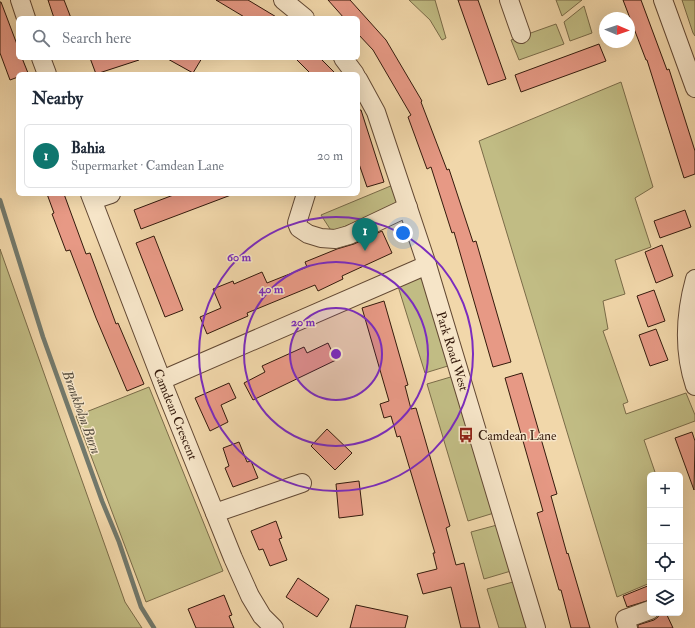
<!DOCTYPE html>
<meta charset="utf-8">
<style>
body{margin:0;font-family:"IM FELL Double Pica",serif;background:#f2f2f3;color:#1f2937}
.controls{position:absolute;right:12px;bottom:12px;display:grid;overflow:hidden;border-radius:6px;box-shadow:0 4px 16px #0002}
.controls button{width:36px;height:36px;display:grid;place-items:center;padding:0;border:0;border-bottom:1px solid #e0e1e3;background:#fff;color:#1f2937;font:20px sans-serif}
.compass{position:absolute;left:599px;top:12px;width:36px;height:36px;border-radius:50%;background:#fff;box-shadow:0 4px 16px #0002;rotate:92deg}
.you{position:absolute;left:403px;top:233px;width:14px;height:14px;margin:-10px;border:3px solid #fff;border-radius:50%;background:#1a73e8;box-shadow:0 0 0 6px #1a73e833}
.badge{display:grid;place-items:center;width:26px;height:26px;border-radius:50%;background:#0f766e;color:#fff;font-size:13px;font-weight:700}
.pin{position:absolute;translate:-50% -33px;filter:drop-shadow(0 1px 2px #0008)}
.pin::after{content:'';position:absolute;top:21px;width:14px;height:12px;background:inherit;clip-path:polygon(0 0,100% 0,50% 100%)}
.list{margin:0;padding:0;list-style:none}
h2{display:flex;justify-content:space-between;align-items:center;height:52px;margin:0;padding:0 16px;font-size:17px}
h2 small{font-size:13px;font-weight:400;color:#747a83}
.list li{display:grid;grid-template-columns:26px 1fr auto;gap:12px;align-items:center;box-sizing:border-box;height:64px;margin:0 8px 8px;padding:0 8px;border:1px solid #e0e1e3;border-radius:6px}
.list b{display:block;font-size:15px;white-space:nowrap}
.list p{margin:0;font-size:13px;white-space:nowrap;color:#747a83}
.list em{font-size:13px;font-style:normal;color:#747a83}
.icon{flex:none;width:22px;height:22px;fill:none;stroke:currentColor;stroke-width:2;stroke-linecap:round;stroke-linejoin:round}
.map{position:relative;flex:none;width:695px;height:628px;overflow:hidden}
.search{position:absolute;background:#fff;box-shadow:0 4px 16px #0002;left:16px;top:16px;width:344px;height:44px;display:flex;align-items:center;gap:10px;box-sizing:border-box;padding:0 14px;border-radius:6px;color:#747a83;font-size:15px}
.panel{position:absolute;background:#fff;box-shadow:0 4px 16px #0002;left:16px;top:72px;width:344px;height:124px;border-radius:6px}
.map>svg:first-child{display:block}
.green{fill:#c1bc84;stroke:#7a6b48}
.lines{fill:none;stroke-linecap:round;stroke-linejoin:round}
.stream{stroke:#72796c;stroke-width:4.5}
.building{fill:#e79985;stroke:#341a0c}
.minor-casing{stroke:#634934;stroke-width:20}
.minor{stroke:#f6e5c8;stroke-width:18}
.ring{fill:none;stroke:#7b2cbf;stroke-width:2}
.labels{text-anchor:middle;stroke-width:3;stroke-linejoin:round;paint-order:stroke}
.street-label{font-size:13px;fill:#341a0c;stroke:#f6e5c8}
.poi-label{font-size:13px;fill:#341a0c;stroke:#f6e5c8;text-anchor:start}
.water-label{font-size:14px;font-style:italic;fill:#534a3c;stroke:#f6e5c8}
.centre{fill:#7b2cbf;stroke:#f6e5c8;stroke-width:2}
.ring-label{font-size:12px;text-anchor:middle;font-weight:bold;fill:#7b2cbf;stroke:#f6e5c8;stroke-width:3;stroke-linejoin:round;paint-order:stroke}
</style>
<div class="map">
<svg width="695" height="628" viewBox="0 0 695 628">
<rect width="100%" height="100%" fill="#f1d7aa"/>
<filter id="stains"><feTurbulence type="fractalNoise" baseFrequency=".005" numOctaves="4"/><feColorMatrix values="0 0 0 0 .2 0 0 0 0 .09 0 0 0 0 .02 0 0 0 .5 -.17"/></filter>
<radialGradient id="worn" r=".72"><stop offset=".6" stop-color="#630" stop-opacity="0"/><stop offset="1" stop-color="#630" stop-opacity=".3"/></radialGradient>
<g class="green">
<path d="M409,0H435L446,38L442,40L430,20Z"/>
<path d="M556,0H582L562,16Z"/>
<path d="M682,0H695V36L693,33Z"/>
<path d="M584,6L592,33L570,41L564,22Z"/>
<path d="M556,24L564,44L519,60L511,40Z"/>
<path d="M621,82L653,187L635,198L651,247L615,260L625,294L603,301L608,329L603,331L628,402L623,404L626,414L686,393L695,415V421L644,440L656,475H650V583L617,597L479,141Z"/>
<path d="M393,185L397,204L332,232L321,215Z"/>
<path d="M0,249L125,602L142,628H0Z"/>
<path d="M414,276L426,281L451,365L425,373L397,283Z"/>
<path d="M454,376L494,513L468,521L427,384Z"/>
<path d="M149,387L223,571L146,602L76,416Z"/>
<path d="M497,525L511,571L484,579L471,532Z"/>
<path d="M513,582L527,628H499L487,589Z"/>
</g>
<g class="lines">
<path class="stream" d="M0,200L43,337L102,501L119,542L141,607L154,628"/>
</g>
<g class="building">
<path d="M48,0H64L71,18H54Z"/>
<path d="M216,0H248L278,18H246Z"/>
<path d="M328,0H350L386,40L422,101L421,102L447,170L449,169L473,242L476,241L511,362L493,367L454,232L452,233L431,167L427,169L408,117L411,115L373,50L358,34V18H344Z"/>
<path d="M458,0H478L506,79L488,85Z"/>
<path d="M623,0H641L667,70L669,69L695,151V174L684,178L647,60H646Z"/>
<path d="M0,2H1L18,47V58H22L28,73L18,74V77L10,80L0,53Z"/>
<path d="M599,44L606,61L521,92L515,75Z"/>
<path d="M90,58H139V60L96,74Z"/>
<path d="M166,58H202L193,73Z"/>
<path d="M295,58H320L336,74H311Z"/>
<path d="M358,110H361L384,182L367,187L358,161Z"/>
<path d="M47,194H64L86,254L90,253L116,324L118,323L144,384L127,391L96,318L70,250L66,251L52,214L54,213Z"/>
<path d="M176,194H231V195L141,229L134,210Z"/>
<path d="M685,210L691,227L660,238L654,221Z"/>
<path d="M382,231L392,253L342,276L343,279L318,291L315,285L247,313L248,316L207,334L200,317L221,308L213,289L233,281L234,284L262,272L267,283L307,267L305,262L337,249L354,244Z"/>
<path d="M154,236L183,310L165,317L136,243Z"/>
<path d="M662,245L673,276L656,283L645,252Z"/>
<path d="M654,290L665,321L648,327L637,296Z"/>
<path d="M384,301L408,385L405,386L411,409L416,408L450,526L446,528L456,565L464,563L480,628H461L451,587L423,594L417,574L437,569L433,553H435L400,436L397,437L391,416L384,418L380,404L389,401L362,308Z"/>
<path d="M656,329L668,360L650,366L639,335Z"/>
<path d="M328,343L336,360L253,400L244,383L265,372L262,366L304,347L307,353Z"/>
<path d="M522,373L557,494L551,496L567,554L568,553L590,628H571L561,590H559L537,513L543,511L505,378Z"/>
<path d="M229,383L236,398L221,405L228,422L210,431L195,398Z"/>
<path d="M327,429L352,453L335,470L311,446Z"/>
<path d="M692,432L695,441L694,490L675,438Z"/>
<path d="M239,442L247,462L251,461L258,478L233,487L225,468L229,466L223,448Z"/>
<path d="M359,481L363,515L339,518L336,484Z"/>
<path d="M276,521L282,538L279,539L287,560L270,566L263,549L259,550L251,531Z"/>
<path d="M298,578L329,599L317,617L286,597Z"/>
<path d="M650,585V600L627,607L623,596Z"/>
<path d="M224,595L232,615L229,616L234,628H196L188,609Z"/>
<path d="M356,605L408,616L405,628H350Z"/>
<path d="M660,613H666L673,628H638V625L654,620L658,617Z"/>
</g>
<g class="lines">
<g class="minor-casing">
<g id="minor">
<path d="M20,0L26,18"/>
<path d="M283,0L305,18"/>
<path d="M509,0L521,34"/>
<path d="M663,0L695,88"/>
<path d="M41,58L47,74"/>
<path d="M343,58L355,74"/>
<path d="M358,79L376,112L427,265L536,628"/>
<path d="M90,194L165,389L233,558L250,596L262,616L274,628"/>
<path d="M306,194L297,223L299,228L308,234L321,238L335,239L349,235L408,207"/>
<path d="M93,200L111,194"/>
<path d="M695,279C685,315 683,350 695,386"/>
<path d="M162,380L427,265"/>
<path d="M215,513L302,483"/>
<path d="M628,628L625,619L650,610"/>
</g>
</g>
<use href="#minor" class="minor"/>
</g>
<circle cx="336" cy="354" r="46" fill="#7b2cbf" fill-opacity=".12"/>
<g class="ring">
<circle cx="336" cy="354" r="46"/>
<circle cx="336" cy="354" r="92"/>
<circle cx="336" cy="354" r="137"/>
</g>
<defs>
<g id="bus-bare" transform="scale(1.2)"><path d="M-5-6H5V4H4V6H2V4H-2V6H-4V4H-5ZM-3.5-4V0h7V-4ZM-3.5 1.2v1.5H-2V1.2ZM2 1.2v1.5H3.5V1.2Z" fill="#8f2418" stroke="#f6e5c8" stroke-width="2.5" paint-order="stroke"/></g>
</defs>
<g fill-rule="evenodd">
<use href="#bus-bare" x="466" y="435"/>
</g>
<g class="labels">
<g class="street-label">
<text transform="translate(453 351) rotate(73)" y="5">Park Road West</text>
<text transform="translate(176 414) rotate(68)" y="5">Camdean Crescent</text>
</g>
<g class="poi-label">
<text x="478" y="440">Camdean Lane</text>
</g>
<g class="water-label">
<text transform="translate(82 412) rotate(70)" y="5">Brankholm Burn</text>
</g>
</g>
<circle cx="336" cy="354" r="6" class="centre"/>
<g class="ring-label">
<text x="239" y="261">60 m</text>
<text x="271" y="293">40 m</text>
<text x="303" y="326">20 m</text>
</g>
<rect width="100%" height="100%" filter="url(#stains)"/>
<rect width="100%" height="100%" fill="url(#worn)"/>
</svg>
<div class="controls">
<button>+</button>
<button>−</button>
<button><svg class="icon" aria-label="locate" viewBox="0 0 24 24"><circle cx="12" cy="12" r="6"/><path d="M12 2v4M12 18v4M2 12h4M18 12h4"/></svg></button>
<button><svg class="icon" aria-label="layers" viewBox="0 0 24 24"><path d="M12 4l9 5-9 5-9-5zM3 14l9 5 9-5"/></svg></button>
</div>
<svg class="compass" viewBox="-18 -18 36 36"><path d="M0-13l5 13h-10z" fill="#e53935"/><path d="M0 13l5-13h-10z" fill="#747a83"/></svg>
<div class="you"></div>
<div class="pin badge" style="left:365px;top:251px">1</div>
<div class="search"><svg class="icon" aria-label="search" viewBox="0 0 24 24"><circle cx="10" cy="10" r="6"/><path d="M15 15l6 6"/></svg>Search here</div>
<section class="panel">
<h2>Nearby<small></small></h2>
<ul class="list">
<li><span class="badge">1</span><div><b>Bahia</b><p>Supermarket · Camdean Lane</p></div><em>20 m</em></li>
</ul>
</section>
</div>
